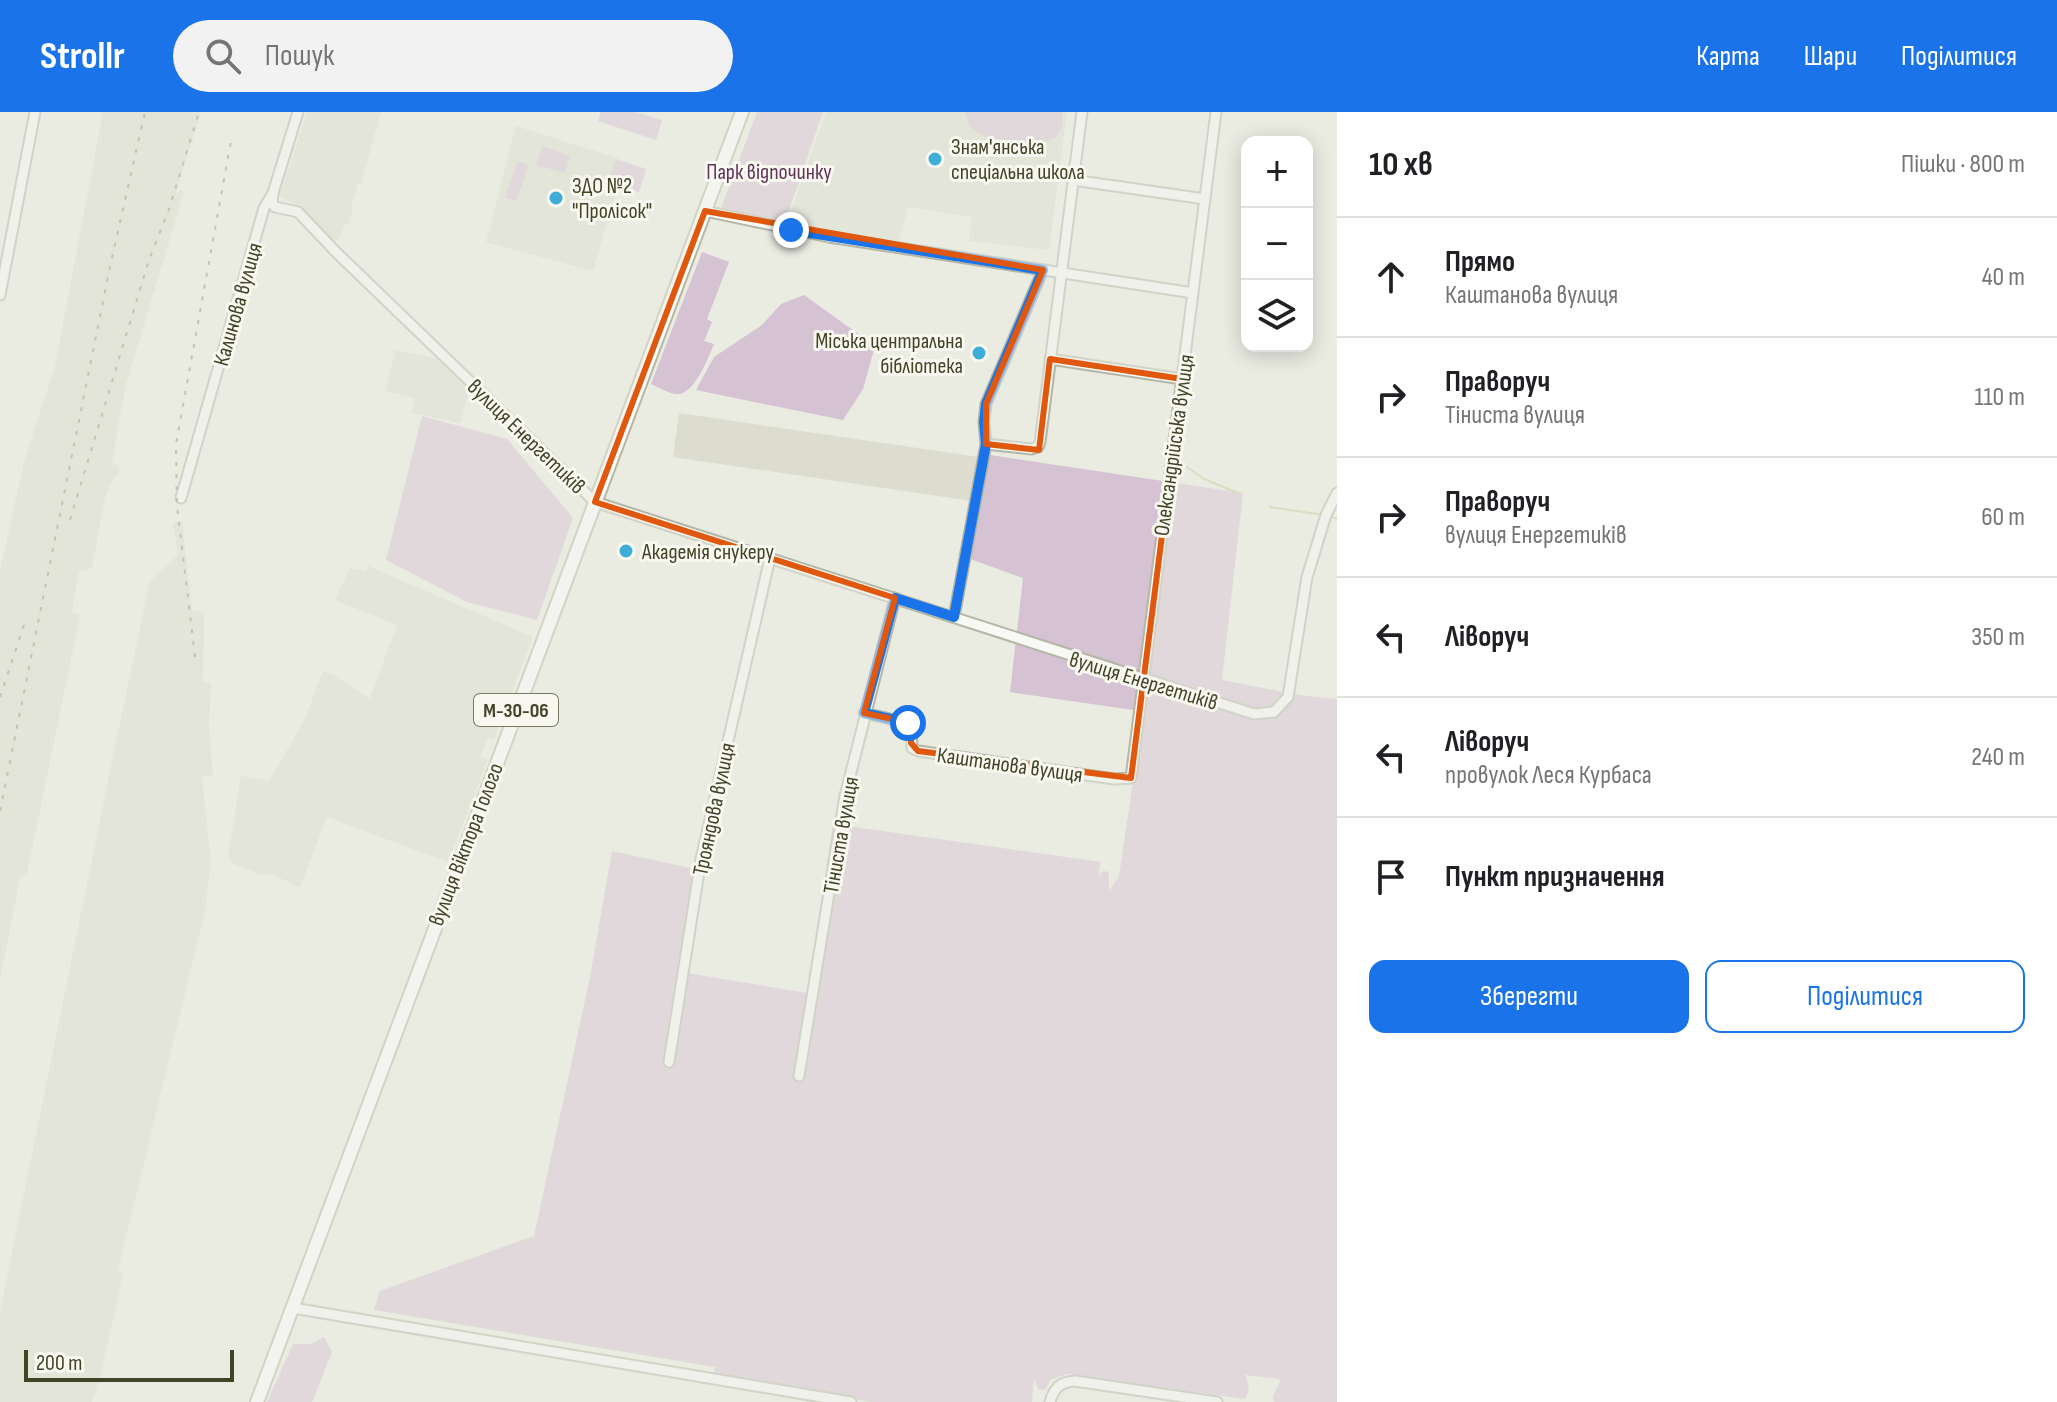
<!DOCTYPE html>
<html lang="uk">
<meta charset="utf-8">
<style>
body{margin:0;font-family:"Sofia Sans Condensed",sans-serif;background:#f2f2f2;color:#202124}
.controls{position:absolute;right:24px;top:24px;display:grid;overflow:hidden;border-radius:16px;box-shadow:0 4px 20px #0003}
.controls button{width:72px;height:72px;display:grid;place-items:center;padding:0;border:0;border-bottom:2px solid #e0e0e0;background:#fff;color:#202124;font:40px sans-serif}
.scale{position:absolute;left:24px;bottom:20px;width:210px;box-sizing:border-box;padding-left:8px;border:4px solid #424428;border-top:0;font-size:22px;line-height:28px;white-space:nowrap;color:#424428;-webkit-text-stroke:6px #f8f8f1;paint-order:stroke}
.stop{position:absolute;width:24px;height:24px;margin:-18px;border:6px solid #1a73e8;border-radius:50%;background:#fff}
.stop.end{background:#1a73e8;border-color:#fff;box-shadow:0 2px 8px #0008}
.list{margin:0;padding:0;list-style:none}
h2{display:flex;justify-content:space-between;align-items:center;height:104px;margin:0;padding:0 32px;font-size:34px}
h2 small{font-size:26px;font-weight:400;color:#757577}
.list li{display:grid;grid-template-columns:52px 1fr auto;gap:24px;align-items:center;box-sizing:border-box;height:120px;padding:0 32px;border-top:2px solid #e0e0e0}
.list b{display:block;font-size:30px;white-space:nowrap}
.list p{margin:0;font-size:26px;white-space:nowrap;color:#757577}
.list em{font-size:26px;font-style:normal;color:#757577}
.actions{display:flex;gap:16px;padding:24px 32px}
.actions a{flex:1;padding:18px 0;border:2px solid #1a73e8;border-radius:16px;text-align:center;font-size:28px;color:#1a73e8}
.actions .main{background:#1a73e8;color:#fff}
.icon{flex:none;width:44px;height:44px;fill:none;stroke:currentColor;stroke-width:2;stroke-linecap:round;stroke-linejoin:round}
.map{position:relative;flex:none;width:1337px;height:1290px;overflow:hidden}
header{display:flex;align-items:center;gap:48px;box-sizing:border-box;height:112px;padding:0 40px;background:#1a73e8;color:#fff}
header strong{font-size:38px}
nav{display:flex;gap:44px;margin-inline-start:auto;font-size:28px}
.search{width:560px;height:72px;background:#f2f2f2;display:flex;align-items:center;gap:20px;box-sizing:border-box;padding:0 28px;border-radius:44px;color:#757577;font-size:30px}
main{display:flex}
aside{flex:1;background:#fff}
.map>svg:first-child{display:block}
.built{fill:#dcddcf}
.green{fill:#d5c2d2}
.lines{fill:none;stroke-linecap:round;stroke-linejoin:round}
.stream{stroke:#cdca9a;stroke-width:2}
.minor-casing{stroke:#b4b6a6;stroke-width:13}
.major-casing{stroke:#b7b7a0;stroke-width:16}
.minor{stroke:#f8f9f4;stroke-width:9}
.major{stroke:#fff;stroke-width:12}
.rail{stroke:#949579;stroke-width:2;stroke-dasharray:4 8;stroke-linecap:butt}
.route{stroke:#1a73e8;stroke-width:10}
.marked{fill:none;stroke:#e0580d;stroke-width:6;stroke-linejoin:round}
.poi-dot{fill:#3eadd7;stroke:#f8f8f1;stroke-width:3}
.labels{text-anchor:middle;stroke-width:6;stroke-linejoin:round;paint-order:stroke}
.shield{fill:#f8f8f1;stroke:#797a64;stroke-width:2}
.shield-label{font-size:20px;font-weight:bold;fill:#424428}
.poi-label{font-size:22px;fill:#424428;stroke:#f8f8f1;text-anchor:start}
.park-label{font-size:22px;fill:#603456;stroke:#f8f8f1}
.street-label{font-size:22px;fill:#424428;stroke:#f8f8f1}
</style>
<header>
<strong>Strollr</strong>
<div class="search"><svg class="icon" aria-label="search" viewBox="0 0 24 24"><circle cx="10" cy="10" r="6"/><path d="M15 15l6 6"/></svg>Пошук</div>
<nav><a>Карта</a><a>Шари</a><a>Поділитися</a></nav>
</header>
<main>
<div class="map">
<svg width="1337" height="1290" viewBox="0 0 1337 1290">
<rect width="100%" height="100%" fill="#eaebe1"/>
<g class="built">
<path d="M103,0H201L176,81L178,82L180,78L184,80L125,276L112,351L119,354V363L112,368L105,386L92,456L79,459L72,500L80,503L27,762L20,766L0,868V459L24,350L55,254Z"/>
<path d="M307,0H381L361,72H358L351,94L353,96L348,113L345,112L341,123L335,129L296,93L280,84Z"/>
<path d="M826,0H1067L1049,138L969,129L972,105L908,95L899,129L787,110Z"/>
<path d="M516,14L617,46L606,80L615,83L593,159L486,130Z"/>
<path d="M395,238L437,247L468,279L461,311L412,301L415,286L386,279Z"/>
<path d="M679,301L979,345L972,389L673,345Z"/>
<path d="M182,409L192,499L204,500L203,570L211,571L209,611L213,664H202L211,751L205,799L118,1158L123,1162L102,1258L92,1290H0V1200L106,678L149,473L151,468L178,443L173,411Z"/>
<path d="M368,454L533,525L494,627L488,626L480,645L488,648L448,750L327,705L300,775L271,762L261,763L234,752L228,745L241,664L269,669L304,609L323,559L333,563L370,587L397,513L335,488L350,456L366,460Z"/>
</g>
<g class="green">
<path d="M601,0H635L662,8L656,28L598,9Z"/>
<path d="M757,0H823L784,113L720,99Z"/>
<path d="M965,0H1062L1063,12L1056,25L1039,33L985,25L969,14Z"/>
<path d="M542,34L570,44L565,61L536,53Z"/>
<path d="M616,47L646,57L639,80L609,69Z"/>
<path d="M517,49L529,53L516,89L505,86Z"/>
<path d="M702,140L729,150L707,207L712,210L704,229L714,232C708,246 694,284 676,282C668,281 658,275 651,272Z"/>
<path d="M804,183L875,234L863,277L843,308L696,278L714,245L762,213L781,192Z"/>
<path d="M422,304L507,327L573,406L537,508L467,490L386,448Z"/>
<path d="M990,343L1243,381L1222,568L1299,583L1337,587V1290H1274L1273,1284L1281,1267L1245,1263C1249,1272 1251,1277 1245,1287L1067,1262L1050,1268L1045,1278L1038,1277L1034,1267L1032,1290H871L719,1265L714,1260L715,1255L374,1198L380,1179L534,1124L590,865L612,739L704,759L687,861L807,881L833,712L1101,750L1098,765L1103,759L1109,760V779L1119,764L1141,617L1145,605L1133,598L1010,580L1023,466L970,447L973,423Z"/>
<path d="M324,1225L332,1240L312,1290H267L293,1232H311Z"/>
</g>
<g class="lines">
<g class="stream">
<path d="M1187,355L1204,367L1238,381"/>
<path d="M1270,395L1324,403"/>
<path d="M1330,404L1337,407"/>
</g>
<g class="minor-casing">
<g id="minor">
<path d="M1073,68L1205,87"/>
<path d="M273,81L272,91L275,95L298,100L337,141L595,390L1254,602L1274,600L1288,585L1307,465L1326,403L1337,381"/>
<path d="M705,99L829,125L1193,181"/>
<path d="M0,183L35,0"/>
<path d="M1050,247L1182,267"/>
<path d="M986,332L1031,337L1038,335L1040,330L1082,0"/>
<path d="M181,386L264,96L273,81L298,0"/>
<path d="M954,505L986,332L984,310L986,292L1043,158"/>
<path d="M864,601L908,611L911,615L912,636L918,639L1114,667L1131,666L1216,0"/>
<path d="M669,950L701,747L770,446"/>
<path d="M799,964L845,684L895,486"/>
<path d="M293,1196L851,1290"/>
<path d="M1050,1290C1054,1276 1060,1270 1075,1269L1217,1290"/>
</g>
</g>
<g class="major-casing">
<path id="major" d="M257,1290L742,0"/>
</g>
<use href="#minor" class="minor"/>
<use href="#major" class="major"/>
<g class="rail">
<path d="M70,408L149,148L169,97L199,0"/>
<path d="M195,545L177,394L176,332L231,29"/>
<path d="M0,585L24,513"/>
<path d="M0,699L111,150L145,0"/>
</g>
</g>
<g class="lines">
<path class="route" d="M791,118L1043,158L986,292L984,310L986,332L954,505L895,486L864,601L908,611"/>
</g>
<path d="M0 0H1337V1290H0ZM705,99L1043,158L986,292V332L1039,338L1050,247L1182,267L1131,666L918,639L911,631L912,611L864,601L895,486L595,390Z" fill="#eaebe1" fill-opacity=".55" fill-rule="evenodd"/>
<path class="marked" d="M705,99L1043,158L986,292V332L1039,338L1050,247L1182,267L1131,666L918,639L911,631L912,611L864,601L895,486L595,390Z"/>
<g class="poi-dot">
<circle cx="935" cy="47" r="8"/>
<circle cx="556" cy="86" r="8"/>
<circle cx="979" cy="241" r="8"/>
<circle cx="626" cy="439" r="8"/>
</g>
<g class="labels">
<rect class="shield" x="474" y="582" width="84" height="32" rx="6"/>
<g class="shield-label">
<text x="516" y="605">М-30-06</text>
</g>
<g class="poi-label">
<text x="951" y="42">Знам'янська<tspan x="951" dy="25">спеціальна школа</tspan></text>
<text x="572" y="81">ЗДО №2<tspan x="572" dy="25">"Пролісок"</tspan></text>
<text x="963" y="236" text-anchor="end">Міська центральна<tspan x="963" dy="25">бібліотека</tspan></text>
<text x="642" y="447">Академія снукеру</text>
</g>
<g class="park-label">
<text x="769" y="67">Парк відпочинку</text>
</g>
<g class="street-label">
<text transform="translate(237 192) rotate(-74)" y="8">Калинова вулиця</text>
<text transform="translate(527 324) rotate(44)" y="8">вулиця Енергетиків</text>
<text transform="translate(1173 333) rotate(-82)" y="8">Олександрійська вулиця</text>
<text transform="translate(1144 568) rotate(17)" y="8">вулиця Енергетиків</text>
<text transform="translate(1010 652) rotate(8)" y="8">Каштанова вулиця</text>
<text transform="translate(713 697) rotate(-78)" y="8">Трояндова вулиця</text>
<text transform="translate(840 723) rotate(-80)" y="8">Тіниста вулиця</text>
<text transform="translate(465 732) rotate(-69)" y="8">вулиця Віктора Голого</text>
</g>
</g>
</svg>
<div class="controls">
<button>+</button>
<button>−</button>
<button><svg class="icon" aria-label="layers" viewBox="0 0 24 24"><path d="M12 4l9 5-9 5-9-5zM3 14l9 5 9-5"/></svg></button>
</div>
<div class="scale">200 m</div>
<div class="stop" style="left:908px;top:611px"></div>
<div class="stop end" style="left:791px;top:118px"></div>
</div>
<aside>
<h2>10 хв<small>Пішки · 800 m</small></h2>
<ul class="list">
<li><svg class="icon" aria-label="ahead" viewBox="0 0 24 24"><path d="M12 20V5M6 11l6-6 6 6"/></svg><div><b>Прямо</b><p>Каштанова вулиця</p></div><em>40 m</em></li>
<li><svg class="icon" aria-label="right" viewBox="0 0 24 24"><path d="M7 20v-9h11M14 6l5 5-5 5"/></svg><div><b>Праворуч</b><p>Тіниста вулиця</p></div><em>110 m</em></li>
<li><svg class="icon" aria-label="right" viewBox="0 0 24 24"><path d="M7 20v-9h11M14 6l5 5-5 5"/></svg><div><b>Праворуч</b><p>вулиця Енергетиків</p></div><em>60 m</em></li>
<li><svg class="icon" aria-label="left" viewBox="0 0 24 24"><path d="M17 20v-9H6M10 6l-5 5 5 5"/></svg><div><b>Ліворуч</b></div><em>350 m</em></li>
<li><svg class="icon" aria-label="left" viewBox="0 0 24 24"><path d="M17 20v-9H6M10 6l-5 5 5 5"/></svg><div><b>Ліворуч</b><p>провулок Леся Курбаса</p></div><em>240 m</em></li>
<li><svg class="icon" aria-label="arrive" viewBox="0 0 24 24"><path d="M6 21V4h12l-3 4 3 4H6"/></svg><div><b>Пункт призначення</b></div></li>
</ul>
<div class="actions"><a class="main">Зберегти</a><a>Поділитися</a></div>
</aside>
</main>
